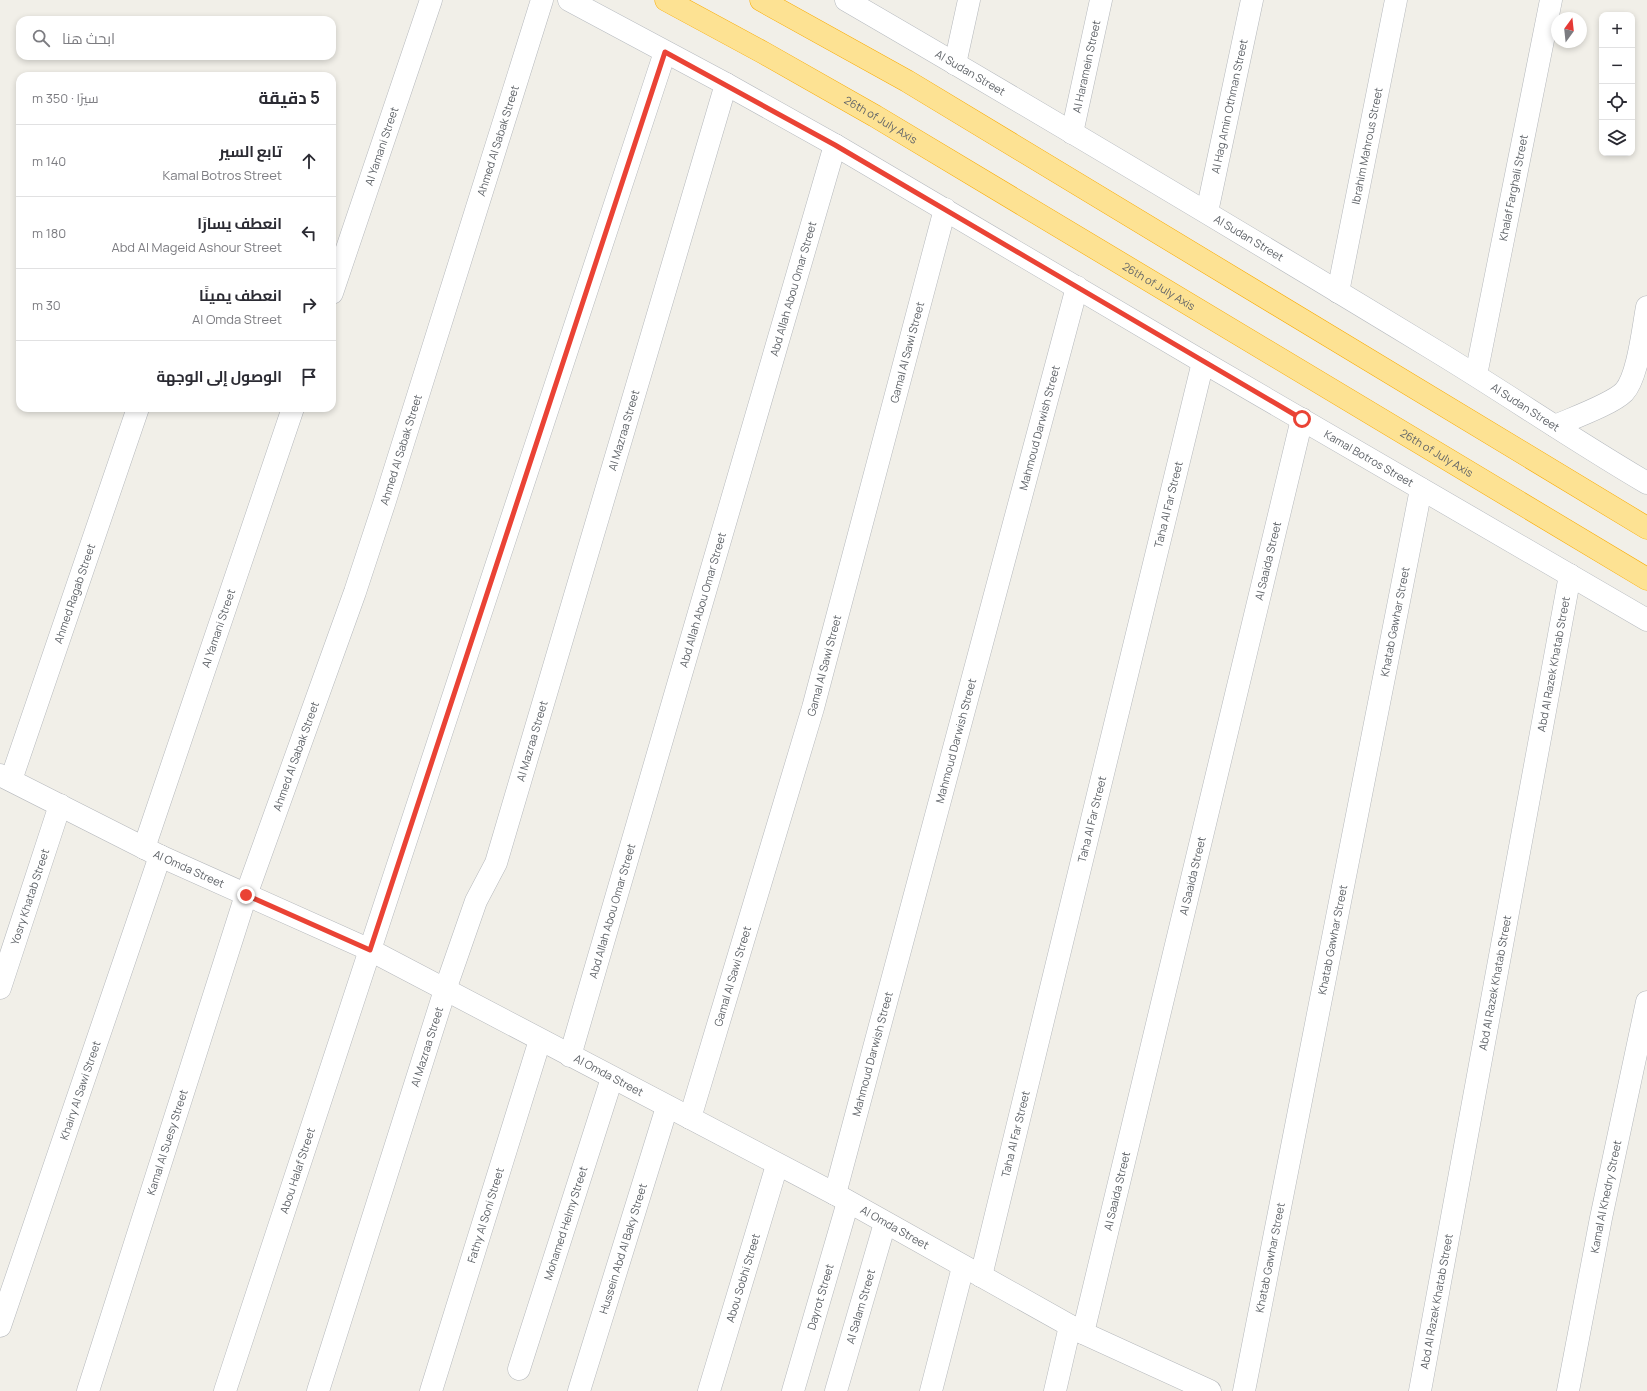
<!DOCTYPE html>
<html lang="ar">
<meta charset="utf-8">
<style>
body{margin:0;font-family:Manrope,Cairo,sans-serif;background:#f2f2f3;color:#2b2b33;direction:rtl}
.controls{position:absolute;right:12px;top:12px;display:grid;overflow:hidden;border-radius:8px;box-shadow:0 2px 6px #0003}
.controls button{width:36px;height:36px;display:grid;place-items:center;padding:0;border:0;border-bottom:1px solid #e1e1e2;background:#fff;color:#2b2b33;font:20px sans-serif}
.compass{position:absolute;left:1551px;top:12px;width:36px;height:36px;border-radius:50%;background:#fff;box-shadow:0 2px 6px #0003;rotate:15deg}
.stop{position:absolute;width:12px;height:12px;margin:-9px;border:3px solid #ea4335;border-radius:50%;background:#fff}
.stop.end{background:#ea4335;border-color:#fff;box-shadow:0 1px 4px #0008}
.list{margin:0;padding:0;list-style:none}
h2{display:flex;justify-content:space-between;align-items:center;height:52px;margin:0;padding:0 16px;font-size:17px}
h2 small{font-size:13px;font-weight:400;color:#7c7c81}
.list li{display:grid;grid-template-columns:26px 1fr auto;gap:12px;align-items:center;box-sizing:border-box;height:72px;padding:0 16px;border-top:1px solid #e1e1e2}
.list b{display:block;font-size:15px;white-space:nowrap}
.list p{margin:0;font-size:13px;white-space:nowrap;color:#7c7c81}
.list em{font-size:13px;font-style:normal;color:#7c7c81}
.icon{flex:none;width:22px;height:22px;fill:none;stroke:currentColor;stroke-width:2;stroke-linecap:round;stroke-linejoin:round}
.map{position:relative;flex:none;width:1647px;height:1391px;overflow:hidden;direction:ltr}
.search{position:absolute;background:#fff;box-shadow:0 2px 6px #0003;left:16px;top:16px;width:320px;height:44px;display:flex;align-items:center;gap:10px;box-sizing:border-box;padding:0 14px;border-radius:12px;color:#7c7c81;font-size:15px}
.panel{position:absolute;background:#fff;box-shadow:0 2px 6px #0003;left:16px;top:72px;width:320px;height:340px;border-radius:12px;direction:rtl}
.map>svg:first-child{display:block}
.lines{fill:none;stroke-linecap:round;stroke-linejoin:round}
.street-casing{stroke:#b5b8bc;stroke-width:23}
.secondary-casing{stroke:#b6babf;stroke-width:23}
.highway-casing{stroke:#f9ab00;stroke-width:23}
.street{stroke:#fff;stroke-width:22}
.secondary{stroke:#fff;stroke-width:22}
.highway{stroke:#fde293;stroke-width:22}
.route{stroke:#ea4335;stroke-width:5}
.labels{text-anchor:middle;stroke-width:3;stroke-linejoin:round;paint-order:stroke}
.street-label{font-size:11px;fill:#5f6368;stroke:#fff}
</style>
<div class="map">
<svg width="1647" height="1391" viewBox="0 0 1647 1391">
<rect width="100%" height="100%" fill="#f1efe8"/>
<g class="lines">
<g class="street-casing">
<g id="street">
<path d="M955,64L969,0"/>
<path id="s1" d="M1072,133L1101,0"/>
<path id="s2" d="M1207,212L1252,0"/>
<path id="s3" d="M1338,292L1396,0"/>
<path id="s4" d="M332,293L431,0"/>
<path id="s5" d="M1476,375L1551,0"/>
<path d="M1555,426C1573,418 1612,404 1624,392C1638,377 1643,328 1647,307"/>
<path id="s6" d="M0,775L160,856L370,950L835,1194L1083,1333L1210,1391"/>
<path id="s7" d="M11,780L138,408"/>
<path id="s8" d="M144,848L293,408"/>
<path id="s9" d="M0,988L60,805"/>
<path id="s10" d="M570,1056L835,145"/>
<path id="s11" d="M690,1118L813,708L945,209"/>
<path id="s12" d="M835,1194L1077,287"/>
<path id="s13" d="M981,1276L1203,362"/>
<path id="s14" d="M0,1326L160,856"/>
<path id="s15" d="M1083,1333L1302,419"/>
<path id="s16" d="M519,1369L612,1078"/>
<path id="s17" d="M88,1391L246,895L355,592L384,504L542,0"/>
<path id="s18" d="M225,1391L665,52"/>
<path id="s19" d="M318,1391L445,990L476,901L496,863L726,84"/>
<path id="s20" d="M431,1391L540,1040"/>
<path id="s21" d="M579,1391L667,1107"/>
<path id="s22" d="M709,1391L777,1165"/>
<path id="s23" d="M793,1391L848,1202"/>
<path id="s24" d="M836,1391L885,1223"/>
<path d="M931,1391L963,1267"/>
<path d="M1055,1391L1070,1326"/>
<path id="s25" d="M1244,1391L1421,489"/>
<path id="s26" d="M1420,1391L1570,575"/>
<path id="s27" d="M1568,1391L1601,1218L1647,1002"/>
</g>
</g>
<g class="secondary-casing">
<g id="secondary">
<path id="s28" d="M569,0L726,84L835,145L1203,362L1647,620"/>
<path id="s29" d="M846,0C1044,115 1240,232 1436,351C1507,394 1575,441 1647,483"/>
</g>
</g>
<g class="highway-casing">
<g id="highway">
<path id="s30" d="M666,0L764,53L875,116L1647,579"/>
<path d="M761,0L907,81L1647,528"/>
</g>
</g>
<use href="#street" class="street"/>
<use href="#secondary" class="secondary"/>
<use href="#highway" class="highway"/>
</g>
<g class="lines">
<path class="route" d="M246,895L370,950L665,52L835,145L1302,419"/>
</g>
<g class="labels">
<g class="street-label">
<text dy="4" stroke="none"><textPath href="#s1" startOffset="68">Al Haramein Street</textPath></text>
<text dy="4" stroke="none"><textPath href="#s29" startOffset="144">Al Sudan Street</textPath></text>
<text dy="4" stroke="none"><textPath href="#s2" startOffset="108">Al Hag Amin Othman Street</textPath></text>
<text dy="4" stroke="none"><textPath href="#s30" startOffset="246">26th of July Axis</textPath></text>
<text dy="4" stroke="none"><textPath href="#s17" startOffset="1316">Ahmed Al Sabak Street</textPath></text>
<text dy="4" stroke="none"><textPath href="#s3" startOffset="149">Ibrahim Mahrous Street</textPath></text>
<text dy="4" stroke="none"><textPath href="#s4" startOffset="155">Al Yamani Street</textPath></text>
<text dy="4" stroke="none"><textPath href="#s5" startOffset="191">Khalaf Farghali Street</textPath></text>
<text dy="4" stroke="none"><textPath href="#s29" startOffset="468">Al Sudan Street</textPath></text>
<text dy="4" stroke="none"><textPath href="#s30" startOffset="570">26th of July Axis</textPath></text>
<text dy="4" stroke="none"><textPath href="#s10" startOffset="799">Abd Allah Abou Omar Street</textPath></text>
<text dy="4" stroke="none"><textPath href="#s11" startOffset="796">Gamal Al Sawi Street</textPath></text>
<text dy="4" stroke="none"><textPath href="#s29" startOffset="792">Al Sudan Street</textPath></text>
<text dy="4" stroke="none"><textPath href="#s12" startOffset="793">Mahmoud Darwish Street</textPath></text>
<text dy="4" stroke="none"><textPath href="#s19" startOffset="1009">Al Mazraa Street</textPath></text>
<text dy="4" stroke="none"><textPath href="#s17" startOffset="992">Ahmed Al Sabak Street</textPath></text>
<text dy="4" stroke="none"><textPath href="#s30" startOffset="894">26th of July Axis</textPath></text>
<text dy="4" stroke="none"><textPath href="#s28" startOffset="922">Kamal Botros Street</textPath></text>
<text dy="4" stroke="none"><textPath href="#s13" startOffset="794">Taha Al Far Street</textPath></text>
<text dy="4" stroke="none"><textPath href="#s15" startOffset="794">Al Saaida Street</textPath></text>
<text dy="4" stroke="none"><textPath href="#s7" startOffset="197">Ahmed Ragab Street</textPath></text>
<text dy="4" stroke="none"><textPath href="#s10" startOffset="475">Abd Allah Abou Omar Street</textPath></text>
<text dy="4" stroke="none"><textPath href="#s25" startOffset="784">Khatab Gawhar Street</textPath></text>
<text dy="4" stroke="none"><textPath href="#s8" startOffset="232">Al Yamani Street</textPath></text>
<text dy="4" stroke="none"><textPath href="#s26" startOffset="739">Abd Al Razek Khatab Street</textPath></text>
<text dy="4" stroke="none"><textPath href="#s11" startOffset="472">Gamal Al Sawi Street</textPath></text>
<text dy="4" stroke="none"><textPath href="#s19" startOffset="685">Al Mazraa Street</textPath></text>
<text dy="4" stroke="none"><textPath href="#s12" startOffset="469">Mahmoud Darwish Street</textPath></text>
<text dy="4" stroke="none"><textPath href="#s17" startOffset="668">Ahmed Al Sabak Street</textPath></text>
<text dy="4" stroke="none"><textPath href="#s13" startOffset="470">Taha Al Far Street</textPath></text>
<text dy="4" stroke="none"><textPath href="#s6" startOffset="211">Al Omda Street</textPath></text>
<text dy="4" stroke="none"><textPath href="#s15" startOffset="470">Al Saaida Street</textPath></text>
<text dy="4" stroke="none"><textPath href="#s9" startOffset="96">Yosry Khatab Street</textPath></text>
<text dy="4" stroke="none"><textPath href="#s10" startOffset="151">Abd Allah Abou Omar Street</textPath></text>
<text dy="4" stroke="none"><textPath href="#s25" startOffset="460">Khatab Gawhar Street</textPath></text>
<text dy="4" stroke="none"><textPath href="#s11" startOffset="148">Gamal Al Sawi Street</textPath></text>
<text dy="4" stroke="none"><textPath href="#s26" startOffset="415">Abd Al Razek Khatab Street</textPath></text>
<text dy="4" stroke="none"><textPath href="#s19" startOffset="361">Al Mazraa Street</textPath></text>
<text dy="4" stroke="none"><textPath href="#s12" startOffset="145">Mahmoud Darwish Street</textPath></text>
<text dy="4" stroke="none"><textPath href="#s6" startOffset="679">Al Omda Street</textPath></text>
<text dy="4" stroke="none"><textPath href="#s14" startOffset="249">Khairy Al Sawi Street</textPath></text>
<text dy="4" stroke="none"><textPath href="#s13" startOffset="146">Taha Al Far Street</textPath></text>
<text dy="4" stroke="none"><textPath href="#s17" startOffset="261">Kamal Al Suesy Street</textPath></text>
<text dy="4" stroke="none"><textPath href="#s18" startOffset="232">Abou Halaf Street</textPath></text>
<text dy="4" stroke="none"><textPath href="#s15" startOffset="146">Al Saaida Street</textPath></text>
<text dy="4" stroke="none"><textPath href="#s27" startOffset="198">Kamal Al Khedry Street</textPath></text>
<text dy="4" stroke="none"><textPath href="#s20" startOffset="184">Fathy Al Soni Street</textPath></text>
<text dy="4" stroke="none"><textPath href="#s16" startOffset="153">Mohamed Helmy Street</textPath></text>
<text dy="4" stroke="none"><textPath href="#s6" startOffset="1003">Al Omda Street</textPath></text>
<text dy="4" stroke="none"><textPath href="#s21" startOffset="149">Hussein Abd Al Baky Street</textPath></text>
<text dy="4" stroke="none"><textPath href="#s25" startOffset="136">Khatab Gawhar Street</textPath></text>
<text dy="4" stroke="none"><textPath href="#s22" startOffset="118">Abou Sobhi Street</textPath></text>
<text dy="4" stroke="none"><textPath href="#s23" startOffset="98">Dayrot Street</textPath></text>
<text dy="4" stroke="none"><textPath href="#s26" startOffset="91">Abd Al Razek Khatab Street</textPath></text>
<text dy="4" stroke="none"><textPath href="#s24" startOffset="88">Al Salam Street</textPath></text>
</g>
</g>
</svg>
<div class="controls">
<button>+</button>
<button>−</button>
<button><svg class="icon" aria-label="locate" viewBox="0 0 24 24"><circle cx="12" cy="12" r="6"/><path d="M12 2v4M12 18v4M2 12h4M18 12h4"/></svg></button>
<button><svg class="icon" aria-label="layers" viewBox="0 0 24 24"><path d="M12 4l9 5-9 5-9-5zM3 14l9 5 9-5"/></svg></button>
</div>
<svg class="compass" viewBox="-18 -18 36 36"><path d="M0-13l5 13h-10z" fill="#e53935"/><path d="M0 13l5-13h-10z" fill="#7c7c81"/></svg>
<div class="stop" style="left:1302px;top:419px"></div>
<div class="stop end" style="left:246px;top:895px"></div>
<div class="search"><svg class="icon" aria-label="search" viewBox="0 0 24 24"><circle cx="10" cy="10" r="6"/><path d="M15 15l6 6"/></svg>ابحث هنا</div>
<section class="panel">
<h2>5 دقيقة<small>سيرًا · 350 m</small></h2>
<ul class="list">
<li><svg class="icon" aria-label="ahead" viewBox="0 0 24 24"><path d="M12 20V5M6 11l6-6 6 6"/></svg><div><b>تابع السير</b><p>Kamal Botros Street</p></div><em>140 m</em></li>
<li><svg class="icon" aria-label="left" viewBox="0 0 24 24"><path d="M17 20v-9H6M10 6l-5 5 5 5"/></svg><div><b>انعطف يسارًا</b><p>Abd Al Mageid Ashour Street</p></div><em>180 m</em></li>
<li><svg class="icon" aria-label="right" viewBox="0 0 24 24"><path d="M7 20v-9h11M14 6l5 5-5 5"/></svg><div><b>انعطف يمينًا</b><p>Al Omda Street</p></div><em>30 m</em></li>
<li><svg class="icon" aria-label="arrive" viewBox="0 0 24 24"><path d="M6 21V4h12l-3 4 3 4H6"/></svg><div><b>الوصول إلى الوجهة</b></div></li>
</ul>
</section>
</div>
